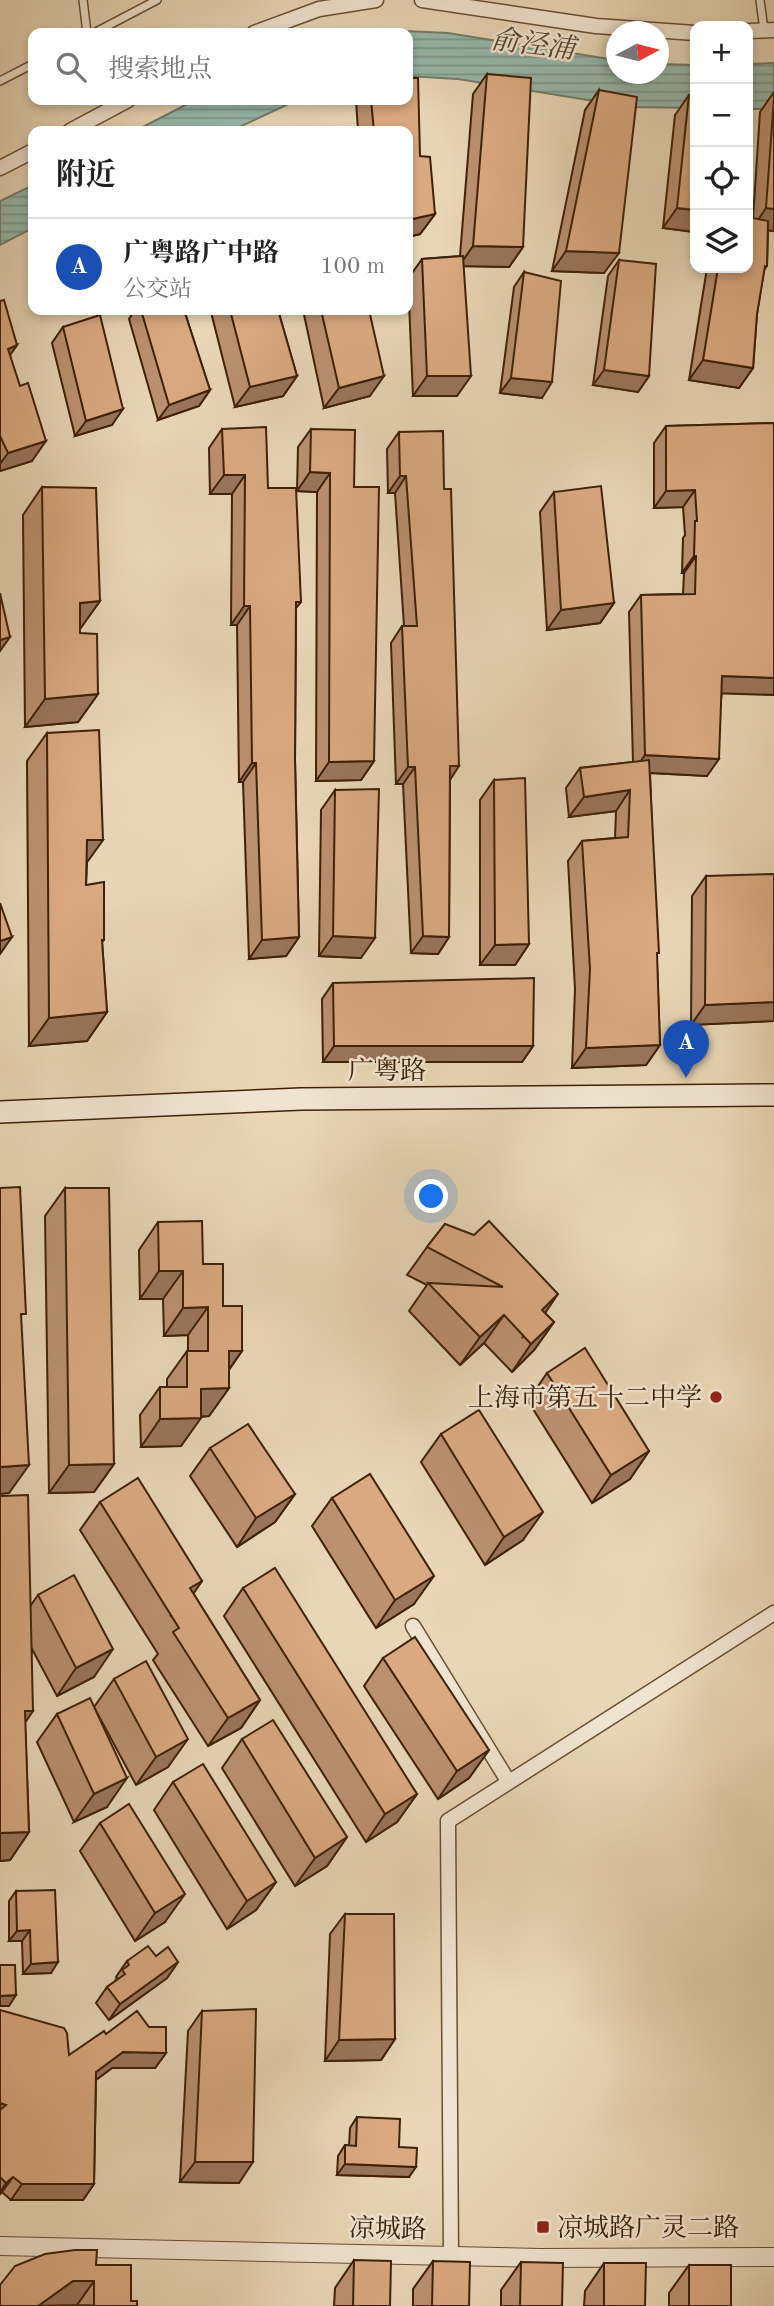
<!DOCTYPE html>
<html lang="zh">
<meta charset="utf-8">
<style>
body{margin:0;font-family:"Old Standard TT","Noto Serif SC",serif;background:#f2f2f2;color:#222}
.controls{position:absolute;right:21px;top:21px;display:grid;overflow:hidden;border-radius:14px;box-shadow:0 4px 10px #0003}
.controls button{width:63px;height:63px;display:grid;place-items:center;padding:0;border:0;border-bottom:2px solid #e0e0e0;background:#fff;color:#222;font:35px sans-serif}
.compass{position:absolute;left:606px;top:21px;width:63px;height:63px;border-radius:50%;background:#fff;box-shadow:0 4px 10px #0003;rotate:83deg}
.you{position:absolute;left:432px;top:1197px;width:24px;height:24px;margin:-18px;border:5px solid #fff;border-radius:50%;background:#1a73e8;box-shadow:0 0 0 10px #1a73e833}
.badge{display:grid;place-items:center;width:46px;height:46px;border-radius:50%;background:#0f766e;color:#fff;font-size:23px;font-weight:700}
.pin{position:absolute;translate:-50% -58px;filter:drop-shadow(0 2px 4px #0008)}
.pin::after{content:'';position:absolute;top:37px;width:24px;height:21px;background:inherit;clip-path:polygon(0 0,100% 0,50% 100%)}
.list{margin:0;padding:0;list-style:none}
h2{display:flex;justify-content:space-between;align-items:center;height:91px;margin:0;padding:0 28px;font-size:30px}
h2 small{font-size:23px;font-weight:400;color:#767676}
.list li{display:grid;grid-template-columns:46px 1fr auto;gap:21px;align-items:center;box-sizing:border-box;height:98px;padding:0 28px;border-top:2px solid #e0e0e0}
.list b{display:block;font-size:26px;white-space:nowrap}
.list p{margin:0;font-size:23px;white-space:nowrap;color:#767676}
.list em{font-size:23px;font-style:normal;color:#767676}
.icon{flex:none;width:38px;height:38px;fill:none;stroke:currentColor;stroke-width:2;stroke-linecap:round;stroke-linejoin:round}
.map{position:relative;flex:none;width:774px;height:2306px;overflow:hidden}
.search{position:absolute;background:#fff;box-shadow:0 4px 10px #0003;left:28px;top:28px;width:385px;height:77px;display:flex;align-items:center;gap:18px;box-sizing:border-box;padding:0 24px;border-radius:14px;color:#767676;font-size:26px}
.panel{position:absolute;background:#fff;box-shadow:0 4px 10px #0003;left:28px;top:126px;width:385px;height:189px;border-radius:14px}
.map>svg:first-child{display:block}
.water{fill:url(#water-rules);stroke:#747c6a;stroke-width:2}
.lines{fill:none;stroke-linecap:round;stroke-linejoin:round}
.service-casing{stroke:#694e32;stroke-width:10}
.minor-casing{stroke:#694e32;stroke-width:17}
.tertiary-casing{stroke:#694e32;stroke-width:20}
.secondary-casing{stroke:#3f2106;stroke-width:24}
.service{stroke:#f0e4d0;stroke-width:7}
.minor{stroke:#f0e4d0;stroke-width:14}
.tertiary{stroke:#f0e4d0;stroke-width:18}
.secondary{stroke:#f0e4d0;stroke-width:21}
.wall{fill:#bb9170;stroke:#3f2106;stroke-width:2}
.shaded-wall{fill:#99765b;stroke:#3f2106;stroke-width:2}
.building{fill:#daa982;stroke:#3f2106;stroke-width:2}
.poi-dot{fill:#8f2418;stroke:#f0e4d0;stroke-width:2.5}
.labels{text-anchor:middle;stroke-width:5;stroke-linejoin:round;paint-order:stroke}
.street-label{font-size:26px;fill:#3f2106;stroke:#f0e4d0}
.poi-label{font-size:26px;fill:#3f2106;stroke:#f0e4d0;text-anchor:end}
.water-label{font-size:28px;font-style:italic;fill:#554730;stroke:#f0e4d0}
</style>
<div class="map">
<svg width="774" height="2306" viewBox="0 0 774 2306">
<defs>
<pattern id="water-rules" width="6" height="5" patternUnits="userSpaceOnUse" patternTransform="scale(1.75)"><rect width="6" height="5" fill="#97b9ad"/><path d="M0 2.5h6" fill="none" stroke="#7d968b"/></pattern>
</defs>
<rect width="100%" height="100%" fill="#e8d6b6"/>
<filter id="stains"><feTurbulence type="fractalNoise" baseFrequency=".00286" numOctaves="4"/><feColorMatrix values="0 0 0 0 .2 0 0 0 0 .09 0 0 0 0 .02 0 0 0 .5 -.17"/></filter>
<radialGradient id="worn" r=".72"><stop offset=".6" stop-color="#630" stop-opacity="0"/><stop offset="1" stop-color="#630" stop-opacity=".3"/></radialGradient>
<g class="water">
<path d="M405,31L448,33L616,60V74H658L659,64L695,65V108L631,107L458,79L408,76V33H365Z"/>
<path d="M774,63V109H748V64Z"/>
<path d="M195,100H297L231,131H135Z"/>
<path d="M33,185V228L0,245V201Z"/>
</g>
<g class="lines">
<g class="service-casing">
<g id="service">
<path d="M83,0L87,33"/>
<path d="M760,0L764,30"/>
<path d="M94,33L157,0"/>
<path d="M0,81L33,64"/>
</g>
</g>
<g class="minor-casing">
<g id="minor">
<path d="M422,0L596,26L695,33"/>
<path d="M748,31L774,30"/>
<path d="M254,33L319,9L376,0"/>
<path d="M70,131L128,100"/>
<path d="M0,168L33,151"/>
<path d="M413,1626L508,1781"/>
<path d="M451,2256L448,1821L774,1613"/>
</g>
</g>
<g class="tertiary-casing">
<path id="tertiary" d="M0,2246L540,2258L774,2257"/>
</g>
<g class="secondary-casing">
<path id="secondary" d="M0,1112L301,1099L774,1095"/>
</g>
<use href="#service" class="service"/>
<use href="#minor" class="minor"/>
<use href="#tertiary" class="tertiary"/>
<use href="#secondary" class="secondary"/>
</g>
<g class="wall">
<path d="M487,74L523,247L509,267L463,266L457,396H413L408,279L422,259L460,256L473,94Z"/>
<path d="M599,90L604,273L552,271L585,110Z"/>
<path d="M774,92V231L768,230L767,266L764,270L757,314L753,368L739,388L689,380L707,268H748L753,218L760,112Z"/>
<path d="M689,95H695V232L663,228L675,115Z"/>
<path d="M356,100H408L420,156L435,214L420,234L408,237V131H358Z"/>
<path d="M619,260L649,376L638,392L593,385L608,276Z"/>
<path d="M524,272L542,398L500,393L514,287Z"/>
<path d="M0,301L17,345L10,355L32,461L0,471Z"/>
<path d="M73,310H89L83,314Z"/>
<path d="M135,310H184L210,390L199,406L158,420L129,319Z"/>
<path d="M212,310H278L297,376L283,396L235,407L211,312Z"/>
<path d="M303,310H369L370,396L324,408Z"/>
<path d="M63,327L112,425L75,436L52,343Z"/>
<path d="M774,423L722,693L707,776L650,773L660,1045L646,1065L572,1068L575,989L568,861L582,841L615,838L616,811L569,817L566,788L580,768L633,762L629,612L641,595L683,594L684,573H682L683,538L685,535L683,507L654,508V443L666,426Z"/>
<path d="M222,429L268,488L301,602L296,608L295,760L299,937L286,956L249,959L243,782H239L237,625H231L232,494H210L209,448Z"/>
<path d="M311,429L354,487L374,761L361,780L316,781L317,492L297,491L298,447Z"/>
<path d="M399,432L444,489L450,779L449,937L438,954L411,953L403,784H396L391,643L402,626H404L395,493H388L387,449Z"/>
<path d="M42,487L100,601L80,629V633L98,694L78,722L25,727L23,515Z"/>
<path d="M554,492L614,603L600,623L547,630L540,512Z"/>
<path d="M47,733L87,864L86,885L104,940L102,942L107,1012L87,1041L29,1046L27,761Z"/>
<path d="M494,780L529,944L515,965H480V800Z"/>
<path d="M335,790L361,958L319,956L321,810Z"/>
<path d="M706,876L774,1021L691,1025L692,896Z"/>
<path d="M333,983L533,1046L522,1062H323L322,999Z"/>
<path d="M65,1188L114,1464L94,1492L49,1493L45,1216Z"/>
<path d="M158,1222L203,1264L223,1306L242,1351L229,1370V1388L209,1416L201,1417L181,1446L141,1447L140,1415L160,1387H167V1379L187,1351H188V1335L164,1336L163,1299H140L139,1250Z"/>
<path d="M445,1224L545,1313L554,1322L534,1350L512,1372L484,1343L460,1365L409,1311L427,1285L407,1275L427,1247Z"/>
<path d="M547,1373L649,1451L630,1479L592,1503L528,1401Z"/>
<path d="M441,1434L523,1540L485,1565L421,1462Z"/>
<path d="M210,1448L295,1494L275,1522L237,1547L190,1476Z"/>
<path d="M0,1496L31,1605L38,1595L94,1677L57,1696L32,1649L25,1723L29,1832L10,1860L0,1861Z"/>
<path d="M332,1498L414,1604L376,1628L312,1526Z"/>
<path d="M100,1502L202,1581L193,1593L260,1700L241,1728L208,1746L153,1660L158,1654L80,1530Z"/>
<path d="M243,1588L417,1794L397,1822L366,1842L224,1616Z"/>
<path d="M383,1658L489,1750L469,1778L438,1799L364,1686Z"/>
<path d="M114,1679L168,1767L136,1785L94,1707Z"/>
<path d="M57,1714L107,1807L74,1822L37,1742Z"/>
<path d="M242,1739L347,1837L327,1866L295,1886L222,1768Z"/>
<path d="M173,1782L276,1882L256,1910L227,1929L154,1810Z"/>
<path d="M100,1823L165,1922L135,1941L80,1851Z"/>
<path d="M16,1891L51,1973L23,1974L22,1941H9V1901Z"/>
<path d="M345,1914L395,2039L381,2060L325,2061L330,1934Z"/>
<path d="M156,1956L178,1962L167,1978L109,2020L96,2003L107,1987L114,1982L117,1978L116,1977L127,1961Z"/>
<path d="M0,2010L69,2055L106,2034L166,2053L155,2068H112L96,2080L94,2184L83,2200H11L2,2192L0,2194Z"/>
<path d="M202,2011L239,2183L180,2182L188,2031Z"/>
<path d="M357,2117L399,2147L409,2177L337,2175L338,2156L345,2145L349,2146L350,2128Z"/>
<path d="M354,2260L390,2306H334L335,2288Z"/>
<path d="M433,2261L469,2306H413V2289Z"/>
<path d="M521,2262L562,2306H501V2290Z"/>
<path d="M604,2263L645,2306H584L585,2291Z"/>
<path d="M96,2265L131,2301L137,2306L57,2305Z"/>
<path d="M689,2265L731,2306H669V2293Z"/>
</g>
<g class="shaded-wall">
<path d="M677,208L695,210V232L663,228Z"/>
<path d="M766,208L774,209V231L752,229Z"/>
<path d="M435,214L420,234L408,237V220Z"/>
<path d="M473,246L523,247L509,267L459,266Z"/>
<path d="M566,251L619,253L604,273L552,271Z"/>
<path d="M17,345L3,365L8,349Z"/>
<path d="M703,360L753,368L739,388L689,380Z"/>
<path d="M604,370L649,376L638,392L593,385Z"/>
<path d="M297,376L283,396L235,407L250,387Z"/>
<path d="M384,376L370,396L324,408L339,388Z"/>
<path d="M427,376H471L457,396H413Z"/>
<path d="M511,378L552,382L542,398L500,393Z"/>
<path d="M210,390L199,406L158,420L169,405Z"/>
<path d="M123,409L112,425L75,436L86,421Z"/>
<path d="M46,441L32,461L0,471V464L8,453Z"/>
<path d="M310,472L330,473L317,492L297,491Z"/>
<path d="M224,475H245L232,494H210Z"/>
<path d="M400,476H406L395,493H388Z"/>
<path d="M695,490L683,507L654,508L666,491Z"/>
<path d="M694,556H696L684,573H682Z"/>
<path d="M100,601L80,629V603Z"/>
<path d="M614,603L600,623L547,630L561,610Z"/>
<path d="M244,606H250L237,625H231Z"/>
<path d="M10,637L0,651V640Z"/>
<path d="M722,676L774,678V695L710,693Z"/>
<path d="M98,694L78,722L25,727L45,699Z"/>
<path d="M645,755L719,759L707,776L633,772Z"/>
<path d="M374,761L361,780L316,781L329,762Z"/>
<path d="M252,763H256L243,782H239Z"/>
<path d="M450,766H459L448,783Z"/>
<path d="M408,767H415L403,784H396Z"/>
<path d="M630,790L616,811L569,817L584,797Z"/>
<path d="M87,840H103L83,868Z"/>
<path d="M333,936L375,938L361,958L319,956Z"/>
<path d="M423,936L449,937L438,954L411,953Z"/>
<path d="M12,937L0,954V941Z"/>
<path d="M299,937L286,956L249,959L262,940Z"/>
<path d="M529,944L515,965H480L495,945Z"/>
<path d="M774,1002V1021L691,1025L705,1005Z"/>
<path d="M107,1012L87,1041L29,1046L49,1018Z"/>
<path d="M660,1045L646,1065L572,1068L586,1048Z"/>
<path d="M334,1046H533L522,1062H323Z"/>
<path d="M159,1271H183L163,1299H140Z"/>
<path d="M558,1294L539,1322L522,1338L542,1310Z"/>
<path d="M208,1307L188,1335L164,1336L183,1308Z"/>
<path d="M504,1315L484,1343L460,1365L480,1337Z"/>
<path d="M554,1322L534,1350L512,1372L531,1344Z"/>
<path d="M229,1351H242L222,1379Z"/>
<path d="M229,1388L209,1416L181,1417L201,1389Z"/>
<path d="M201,1418L181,1446L141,1447L160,1419Z"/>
<path d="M649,1451L630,1479L592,1503L611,1475Z"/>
<path d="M114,1464L94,1492L49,1493L69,1465Z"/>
<path d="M29,1465L9,1493L0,1494V1467Z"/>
<path d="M295,1494L275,1522L237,1547L256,1518Z"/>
<path d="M543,1512L523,1540L485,1565L504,1537Z"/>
<path d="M434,1576L414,1604L376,1628L395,1600Z"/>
<path d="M202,1581L183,1609L170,1616L190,1588Z"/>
<path d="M113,1649L94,1677L57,1696L76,1668Z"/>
<path d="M260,1700L241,1728L208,1746L228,1718Z"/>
<path d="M25,1711H33L14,1739Z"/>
<path d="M188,1739L168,1767L136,1785L156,1757Z"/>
<path d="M489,1750L469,1778L438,1799L457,1771Z"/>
<path d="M127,1778L107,1807L74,1822L94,1794Z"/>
<path d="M417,1794L397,1822L366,1842L385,1814Z"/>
<path d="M29,1832L10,1860L0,1861V1833Z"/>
<path d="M347,1837L327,1866L295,1886L315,1858Z"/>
<path d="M276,1882L256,1910L227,1929L247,1901Z"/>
<path d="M185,1894L165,1922L135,1941L155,1913Z"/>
<path d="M30,1930L22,1941H9L17,1931Z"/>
<path d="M58,1962L51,1973L23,1974L31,1964Z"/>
<path d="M178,1962L167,1978L109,2020L120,2004Z"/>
<path d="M16,1995L9,2006H0V1996Z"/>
<path d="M395,2039L381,2060L325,2061L339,2040Z"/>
<path d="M123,2052L166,2053L155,2068H112L85,2088L96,2072Z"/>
<path d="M0,2103L6,2105L0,2114Z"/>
<path d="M195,2162H253L239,2183L180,2182Z"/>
<path d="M345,2164L416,2167L409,2177L337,2175Z"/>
<path d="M13,2177L2,2192L0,2194V2192L6,2183Z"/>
<path d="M22,2184H94L83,2200H11Z"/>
<path d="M73,2281H94L77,2305L38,2306Z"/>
</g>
<g class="building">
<path d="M487,74L531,78L523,247L473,246Z"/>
<path d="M408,78H418L420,156L430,157L435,214L408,220V131H374L371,100H408Z"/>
<path d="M599,90L637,97L619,253L566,251Z"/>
<path d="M689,95H695V210L677,208Z"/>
<path d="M774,98V209L766,208Z"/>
<path d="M748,217L768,221L767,266H765L757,314L753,368L703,360L718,268H748Z"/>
<path d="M463,256L471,376H427L422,259Z"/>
<path d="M619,260L656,264L649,376L604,370Z"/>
<path d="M524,272L561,281L552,382L511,378Z"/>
<path d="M4,300L17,345L8,349L20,386L28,383L46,441L8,453L0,436V301Z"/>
<path d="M141,310H184L210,390L169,405Z"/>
<path d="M230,310H278L297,376L250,387Z"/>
<path d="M321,310H369L384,376L339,388Z"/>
<path d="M100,315L123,409L86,421L63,327Z"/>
<path d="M774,423V678L722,676L719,759L645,755L641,595L695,594L696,556H694L695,521H697L695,490L666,491V426Z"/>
<path d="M266,427L268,488H296L301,602H296L295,760L299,937L262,940L256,763H252L250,606H244L245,475H224L222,429Z"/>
<path d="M311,429L355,430L354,487H379L374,761L329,762L330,473L310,472Z"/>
<path d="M443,431L444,489H451L459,766H450L449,937L423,936L415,767H408L402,626H417L406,476H400L399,432Z"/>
<path d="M601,486L614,603L561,610L554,492Z"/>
<path d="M42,487L96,488L100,601L80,603V633L97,634L98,694L45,699Z"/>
<path d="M0,593L10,637L0,640Z"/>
<path d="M99,730L103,840H87L86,885L104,882V940H102L107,1012L49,1018L47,733Z"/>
<path d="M649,760L659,953H657L660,1045L586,1048L590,969L582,841L628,837L630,790L584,797L580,768Z"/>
<path d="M525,778L529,944L495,945L494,780Z"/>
<path d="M379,789L375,938L333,936L335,790Z"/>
<path d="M774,874V1002L705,1005L706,876Z"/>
<path d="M0,903L12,937L0,941Z"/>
<path d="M534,978L533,1046H334L333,983Z"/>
<path d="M20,1187L26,1314H21L29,1465L0,1467V1188Z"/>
<path d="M65,1188H109L114,1464L69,1465Z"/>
<path d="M202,1221L203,1264H223V1306H242V1351H229V1388L201,1389V1418L160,1419V1387H187V1351H208V1307L183,1308V1271H159L158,1222Z"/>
<path d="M489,1221L558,1294L542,1310L554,1322L531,1344L504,1315L480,1337L428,1283L503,1287L427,1247L445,1224L474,1235Z"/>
<path d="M585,1348L649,1451L611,1475L547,1373Z"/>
<path d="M479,1410L543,1512L504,1537L441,1434Z"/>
<path d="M248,1424L295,1494L256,1518L210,1448Z"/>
<path d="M370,1474L434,1576L395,1600L332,1498Z"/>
<path d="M138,1478L202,1581L190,1588L260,1700L228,1718L173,1632L179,1628L100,1502Z"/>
<path d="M28,1495L33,1711H25L29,1832L0,1833V1496Z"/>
<path d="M275,1568L417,1794L385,1814L243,1588Z"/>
<path d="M74,1575L113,1649L76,1668L38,1595Z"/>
<path d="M415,1637L489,1750L457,1771L383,1658Z"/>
<path d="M146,1661L188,1739L156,1757L114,1679Z"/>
<path d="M90,1698L127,1778L94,1794L57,1714Z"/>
<path d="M273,1720L347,1837L315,1858L242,1739Z"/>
<path d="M203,1764L276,1882L247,1901L173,1782Z"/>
<path d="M129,1804L185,1894L155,1913L100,1823Z"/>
<path d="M55,1890L58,1962L31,1964L30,1930L17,1931L16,1891Z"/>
<path d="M345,1914H394L395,2039L339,2040Z"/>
<path d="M148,1946L156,1956L168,1947L178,1962L120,2004L107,1987L125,1974L122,1970L129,1965L127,1961Z"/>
<path d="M0,1965H15L16,1995L0,1996Z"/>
<path d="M256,2009L253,2162H195L202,2011Z"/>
<path d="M0,2010L64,2028L67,2033L69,2055L104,2031L106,2034L137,2011L149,2027H166V2053L123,2052L96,2072L94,2184H22L13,2177L6,2183L0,2177V2110L6,2105L0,2103Z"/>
<path d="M357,2117L400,2119L399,2147L417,2148L416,2167L345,2164V2145L356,2146Z"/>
<path d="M75,2250H97L96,2265H131V2301H137V2306H94V2281H73L38,2306H0V2285L15,2266L45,2254Z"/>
<path d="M354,2260L391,2261L390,2306H353Z"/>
<path d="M433,2261L470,2262L469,2306H432Z"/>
<path d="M521,2262L563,2263L562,2306H520Z"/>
<path d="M604,2263H646L645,2306H604Z"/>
<rect x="689" y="2265" width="42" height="41"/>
</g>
<g class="poi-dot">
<circle cx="716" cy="1397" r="7"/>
<rect x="536" y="2220" width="14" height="14" rx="3.5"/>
</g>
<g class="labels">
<g class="street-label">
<text x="387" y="1079">广粤路</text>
<text transform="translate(388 2228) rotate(1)" y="9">凉城路</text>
</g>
<g class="poi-label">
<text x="702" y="1406">上海市第五十二中学</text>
<text x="557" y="2236" text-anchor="start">凉城路广灵二路</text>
</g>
<g class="water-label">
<text transform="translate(533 43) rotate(7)" y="10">俞泾浦</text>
</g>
</g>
<rect width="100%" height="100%" filter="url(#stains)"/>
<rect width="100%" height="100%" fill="url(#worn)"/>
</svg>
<div class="controls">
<button>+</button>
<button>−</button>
<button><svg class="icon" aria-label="locate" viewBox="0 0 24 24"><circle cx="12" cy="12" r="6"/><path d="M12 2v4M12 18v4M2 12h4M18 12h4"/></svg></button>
<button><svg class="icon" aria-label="layers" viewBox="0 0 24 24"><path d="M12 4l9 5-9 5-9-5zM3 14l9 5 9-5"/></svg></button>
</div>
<svg class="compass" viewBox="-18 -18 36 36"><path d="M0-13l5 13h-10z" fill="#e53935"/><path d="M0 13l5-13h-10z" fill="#767676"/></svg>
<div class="you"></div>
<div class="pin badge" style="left:686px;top:1078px;background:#1a4fb4">A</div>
<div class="search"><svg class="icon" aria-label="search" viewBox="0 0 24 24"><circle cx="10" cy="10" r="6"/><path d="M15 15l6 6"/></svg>搜索地点</div>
<section class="panel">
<h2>附近<small></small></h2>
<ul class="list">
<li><span class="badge" style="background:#1a4fb4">A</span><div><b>广粤路广中路</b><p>公交站</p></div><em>100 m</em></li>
</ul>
</section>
</div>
